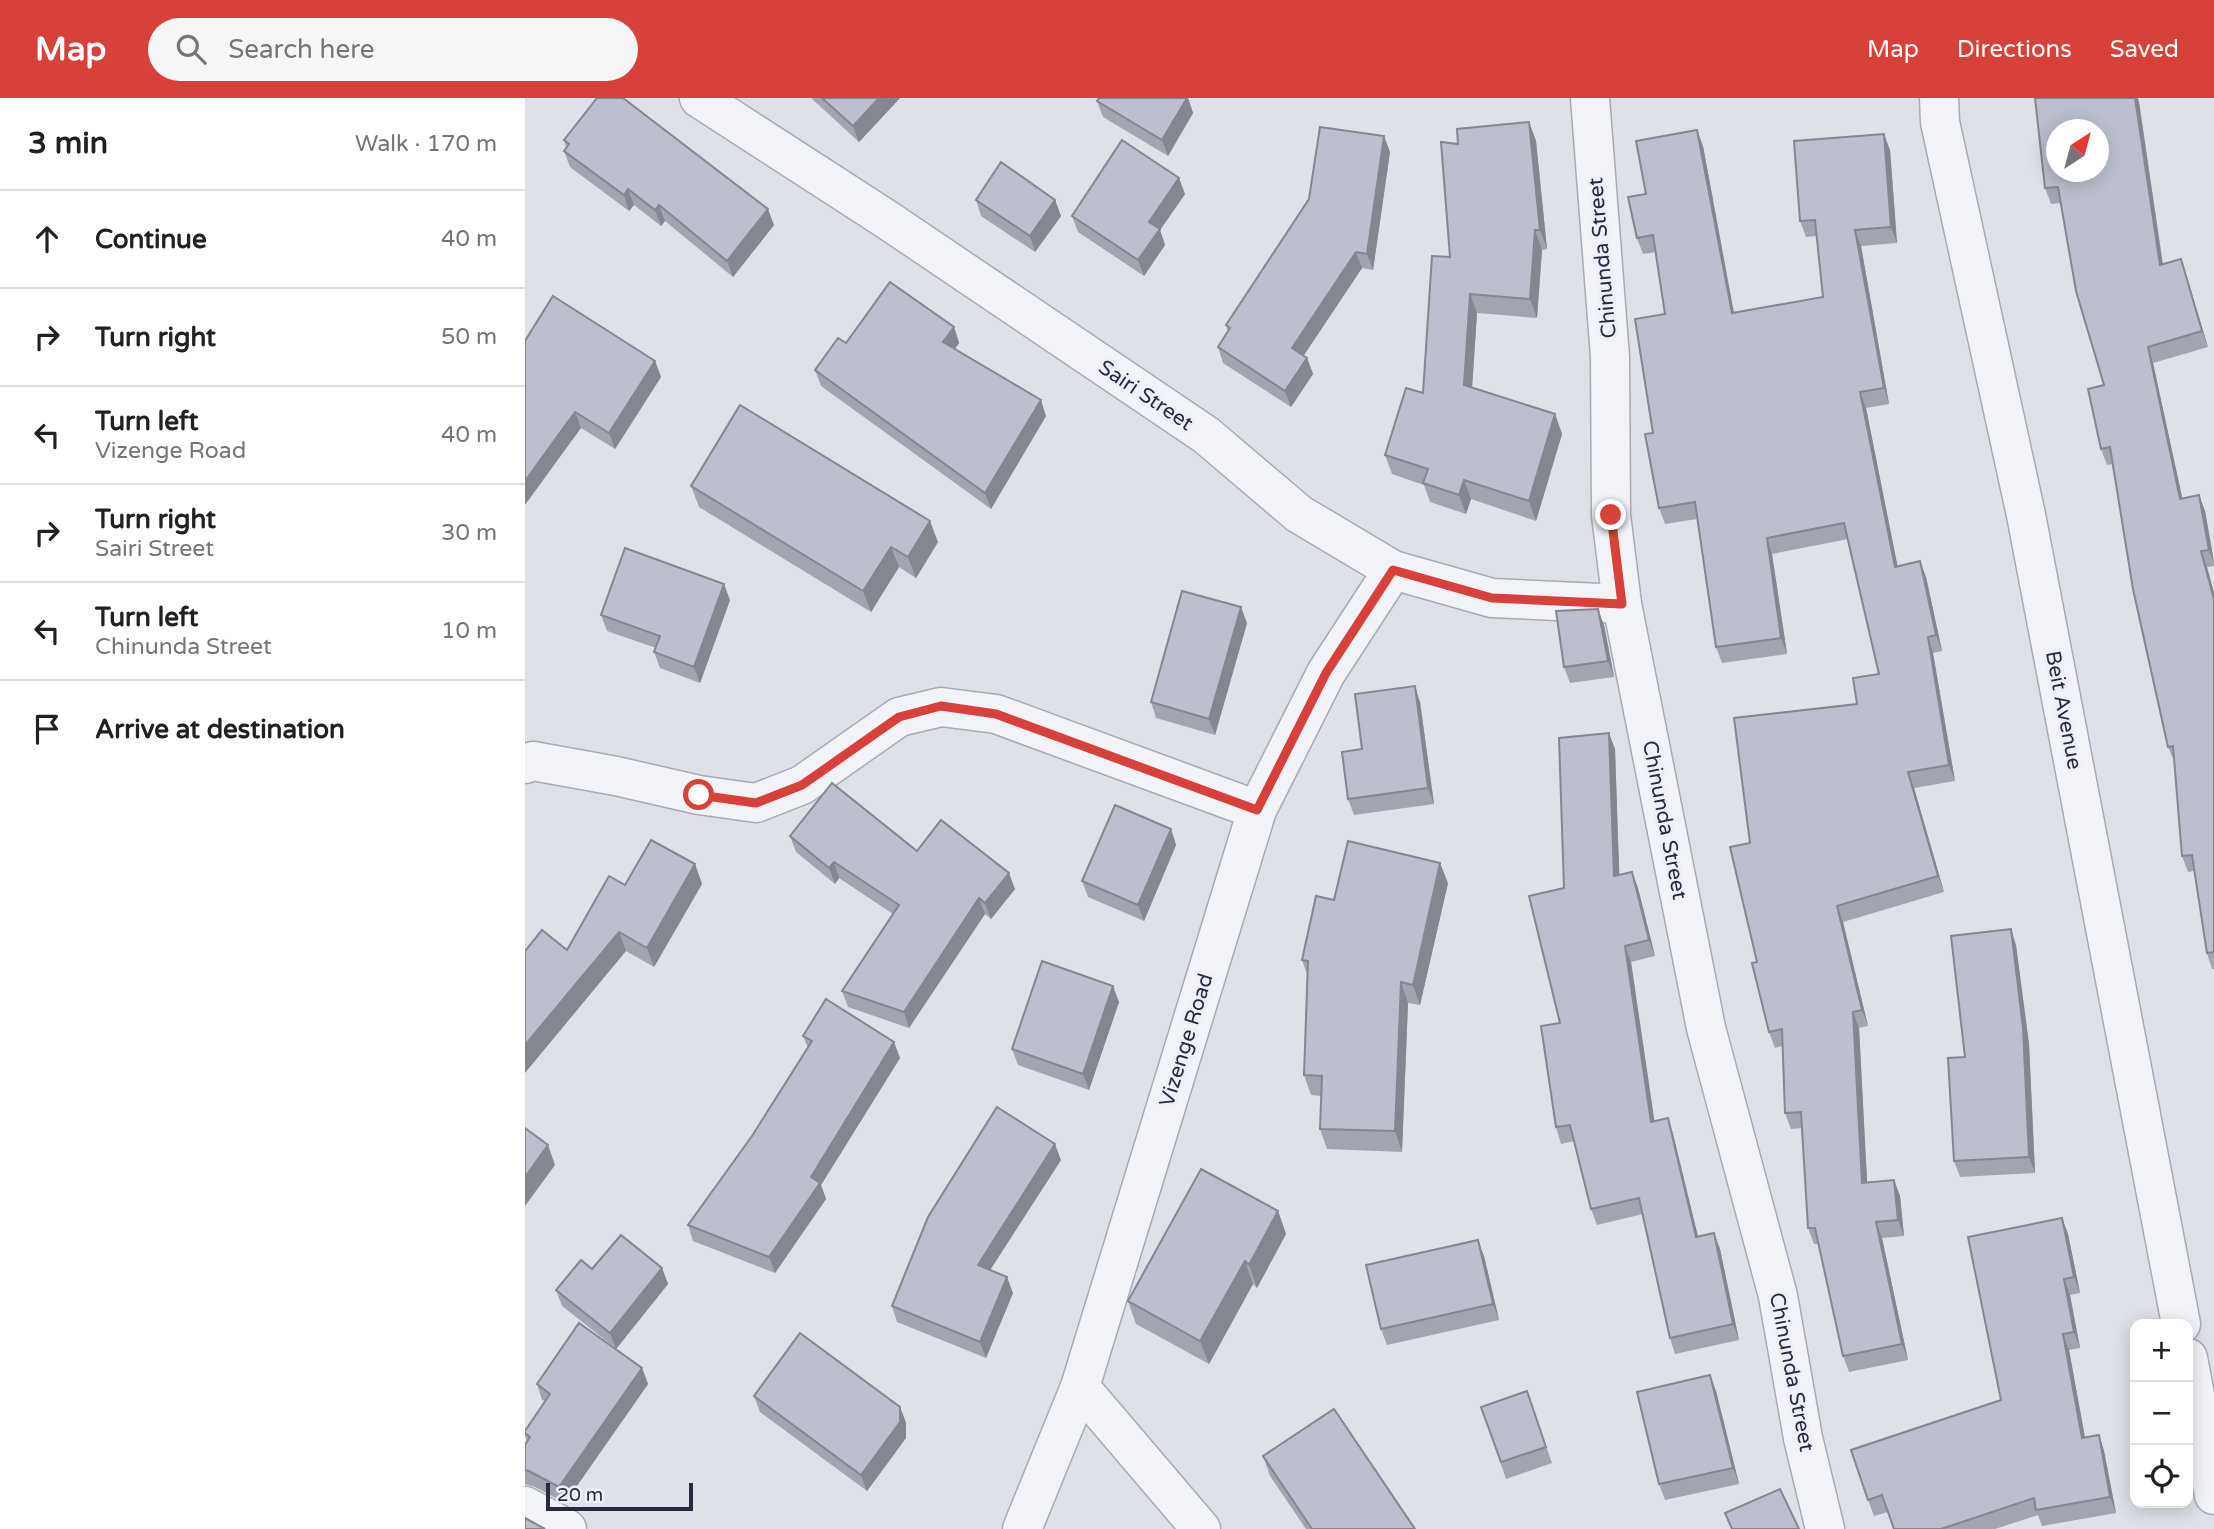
<!DOCTYPE html>
<meta charset="utf-8">
<style>
body{margin:0;font-family:"Varela Round",sans-serif;background:#f6f6f6;color:#202124}
.controls{position:absolute;right:21px;bottom:21px;display:grid;overflow:hidden;border-radius:14px;box-shadow:0 4px 18px #0003}
.controls button{width:63px;height:63px;display:grid;place-items:center;padding:0;border:0;border-bottom:2px solid #e0e0e0;background:#fff;color:#202124;font:35px sans-serif}
.compass{position:absolute;left:1521px;top:21px;width:63px;height:63px;border-radius:50%;background:#fff;box-shadow:0 4px 18px #0003;rotate:36deg}
.scale{position:absolute;left:21px;bottom:18px;width:147px;box-sizing:border-box;padding-left:7px;border:4px solid #272b42;border-top:0;font-size:19px;line-height:24px;white-space:nowrap;color:#272b42;-webkit-text-stroke:5px #eff0f7;paint-order:stroke}
.stop{position:absolute;width:21px;height:21px;margin:-16px;border:5px solid #d8413a;border-radius:50%;background:#fff}
.stop.end{background:#d8413a;border-color:#fff;box-shadow:0 2px 7px #0008}
.list{margin:0;padding:0;list-style:none}
h2{display:flex;justify-content:space-between;align-items:center;height:91px;margin:0;padding:0 28px;font-size:30px}
h2 small{font-size:23px;font-weight:400;color:#757577}
.list li{display:grid;grid-template-columns:46px 1fr auto;gap:21px;align-items:center;box-sizing:border-box;height:98px;padding:0 28px;border-top:2px solid #e0e0e0}
.list b{display:block;font-size:26px;white-space:nowrap}
.list p{margin:0;font-size:23px;white-space:nowrap;color:#757577}
.list em{font-size:23px;font-style:normal;color:#757577}
.icon{flex:none;width:38px;height:38px;fill:none;stroke:currentColor;stroke-width:2;stroke-linecap:round;stroke-linejoin:round}
.map{position:relative;flex:none;width:1689px;height:1431px;overflow:hidden}
header{display:flex;align-items:center;gap:42px;box-sizing:border-box;height:98px;padding:0 35px;background:#d8413a;color:#fff}
header strong{font-size:33px}
nav{display:flex;gap:38px;margin-inline-start:auto;font-size:24px}
.search{width:490px;height:63px;background:#f6f6f6;display:flex;align-items:center;gap:18px;box-sizing:border-box;padding:0 24px;border-radius:38px;color:#757577;font-size:26px}
main{display:flex}
aside{flex:1;background:#fff}
.map>svg:first-child{display:block}
.lines{fill:none;stroke-linecap:round;stroke-linejoin:round}
.minor-casing{stroke:#a8aab7;stroke-width:41}
.minor{stroke:#f2f3f7;stroke-width:38}
.wall{fill:#a2a4b0}
.shaded-wall{fill:#848690}
.building{fill:#bcbfcd;stroke:#848690;stroke-width:2;fill-rule:evenodd}
.route{stroke:#d8413a;stroke-width:9}
.labels{text-anchor:middle;stroke-width:7;stroke-linejoin:round;paint-order:stroke}
.street-label{font-size:21px;fill:#272b42;stroke:#eff0f7}
</style>
<header>
<strong>Map</strong>
<div class="search"><svg class="icon" aria-label="search" viewBox="0 0 24 24"><circle cx="10" cy="10" r="6"/><path d="M15 15l6 6"/></svg>Search here</div>
<nav><a>Map</a><a>Directions</a><a>Saved</a></nav>
</header>
<main>
<aside>
<h2>3 min<small>Walk · 170 m</small></h2>
<ul class="list">
<li><svg class="icon" aria-label="ahead" viewBox="0 0 24 24"><path d="M12 20V5M6 11l6-6 6 6"/></svg><div><b>Continue</b></div><em>40 m</em></li>
<li><svg class="icon" aria-label="right" viewBox="0 0 24 24"><path d="M7 20v-9h11M14 6l5 5-5 5"/></svg><div><b>Turn right</b></div><em>50 m</em></li>
<li><svg class="icon" aria-label="left" viewBox="0 0 24 24"><path d="M17 20v-9H6M10 6l-5 5 5 5"/></svg><div><b>Turn left</b><p>Vizenge Road</p></div><em>40 m</em></li>
<li><svg class="icon" aria-label="right" viewBox="0 0 24 24"><path d="M7 20v-9h11M14 6l5 5-5 5"/></svg><div><b>Turn right</b><p>Sairi Street</p></div><em>30 m</em></li>
<li><svg class="icon" aria-label="left" viewBox="0 0 24 24"><path d="M17 20v-9H6M10 6l-5 5 5 5"/></svg><div><b>Turn left</b><p>Chinunda Street</p></div><em>10 m</em></li>
<li><svg class="icon" aria-label="arrive" viewBox="0 0 24 24"><path d="M6 21V4h12l-3 4 3 4H6"/></svg><div><b>Arrive at destination</b></div></li>
</ul>
</aside>
<div class="map">
<svg width="1689" height="1431" viewBox="0 0 1689 1431">
<rect width="100%" height="100%" fill="#dfe1e9"/>
<g class="lines">
<g class="minor-casing">
<g id="minor">
<path d="M174,0L361,121L681,337L774,416L868,472L967,500L1097,506"/>
<path d="M1065,0L1085,259L1086,417L1097,506L1181,930L1253,1198L1278,1340L1300,1431"/>
<path d="M1414,0L1415,24L1501,417L1656,1226"/>
<path d="M0,666L8,663L91,678L174,697L231,705L277,687L374,619L416,609L471,616L732,712"/>
<path d="M1663,1260L1689,1397"/>
<path d="M555,1289L676,1431"/>
<path d="M0,1408L42,1431"/>
<path d="M497,1431L555,1289L732,712L801,575L868,472"/>
</g>
</g>
<use href="#minor" class="minor"/>
</g>
<g class="wall">
<path d="M286,0H375L334,44Z"/>
<path d="M574,0H663L668,15L643,58L578,19L572,3Z"/>
<path d="M1614,4L1638,166L1656,161L1683,249L1628,265L1657,400L1680,413L1689,463V468L1682,469L1689,495V871H1687L1682,855L1669,773L1663,774L1657,758L1650,665L1643,649L1587,366L1582,367L1576,351L1579,287L1536,105L1526,106L1520,90Z"/>
<path d="M1004,24L1011,43L1022,151L1017,152L1012,220L952,215L947,289L1030,316L1037,336L1011,423L946,401L941,416L905,404L899,387L867,376L860,357L898,295L925,159L933,46Z"/>
<path d="M39,42L249,127L208,179L140,123L136,128L109,107L104,113L45,69L39,53L41,49Z"/>
<path d="M1178,48L1209,215L1298,199L1292,138L1281,139L1275,123L1365,52L1372,145L1336,148L1364,306L1341,310L1372,468L1401,479L1417,553L1408,555L1430,683L1389,690L1419,794L1318,824L1343,928L1334,930L1342,1084L1369,1082L1375,1098L1379,1138L1357,1140L1383,1262L1324,1274L1318,1258L1294,1146H1289L1283,1130L1277,1030L1266,1031L1260,1015L1257,948L1250,950L1244,934L1232,864L1225,745L1332,606L1354,576L1323,441L1247,456L1262,556L1197,565L1191,549L1172,421L1140,426L1134,410L1128,335L1140,216L1131,154L1118,156L1112,140L1121,96Z"/>
<path d="M865,54L848,172L837,170L779,257L782,260L788,276L766,309L698,265L693,249L703,233L701,227L784,101Z"/>
<path d="M660,96L635,132L640,147L619,178L553,134L547,118Z"/>
<path d="M451,102H530L536,118L510,154L456,118Z"/>
<path d="M429,229L434,245L430,251L521,318L466,411L296,288L290,272L321,245Z"/>
<path d="M0,243L130,263L136,279L90,351L56,330Z"/>
<path d="M166,388L413,444L391,480L374,469L346,514L174,409Z"/>
<path d="M205,502L175,585L135,570L129,554L131,550L82,533L76,517Z"/>
<path d="M722,525L690,637L631,620L626,604Z"/>
<path d="M1079,527L1089,579L1045,585L1039,569Z"/>
<path d="M895,604L909,706L829,717L823,701L837,651Z"/>
<path d="M1090,651L1094,777L1113,790L1130,858L1106,864L1129,1023L1143,1020L1148,1036L1173,1139L1189,1135L1195,1151L1214,1242L1150,1256L1145,1240L1118,1116L1072,1127L1066,1111L1049,1043L1036,1046L1031,1029L1035,925L1039,790Z"/>
<path d="M646,731L651,747L619,823L563,799L557,783Z"/>
<path d="M265,738L392,753L490,791L466,821L460,816L384,930L323,909L317,893L368,816L314,780L310,786L271,754Z"/>
<path d="M170,766L177,786L129,869L101,853L42,852Z"/>
<path d="M923,785L895,907L883,905L877,1054L802,1051L795,1031L796,998L786,997L779,977L782,876L777,862L809,802Z"/>
<path d="M1491,847L1504,946L1510,1075L1435,1079L1429,1063L1440,959Z"/>
<path d="M594,904L564,992L493,967L487,951Z"/>
<path d="M278,938L375,960L296,1087L301,1101L250,1175L168,1143L163,1127L227,1038L283,950Z"/>
<path d="M536,1062L465,1172L488,1195L461,1260L372,1224L367,1208Z"/>
<path d="M753,1113L761,1136L732,1190L728,1186L684,1266L611,1226L603,1203Z"/>
<path d="M1537,1120L1543,1136L1555,1195L1545,1197L1555,1250L1544,1252L1560,1340L1574,1337L1579,1353L1591,1415L1517,1428L1513,1417L1470,1431H1369L1363,1414L1349,1418L1343,1402L1476,1302Z"/>
<path d="M959,1158L974,1222L862,1247L856,1231Z"/>
<path d="M137,1170L143,1186L91,1251L117,1270L123,1286L40,1405L10,1389L0,1386V1347L2,1343L0,1338V1333L20,1303L17,1302L12,1286L89,1249L37,1208L31,1192L67,1171Z"/>
<path d="M1002,1293L1027,1365L981,1381L956,1309Z"/>
<path d="M1191,1293L1214,1386L1140,1402L1134,1386Z"/>
<path d="M229,1298L375,1309L381,1325V1340L342,1393L235,1314Z"/>
<path d="M738,1358L890,1431H781L745,1378Z"/>
</g>
<g class="shaded-wall">
<path d="M354,0H375L334,44L328,28Z"/>
<path d="M662,0H663L668,15L643,58L637,42Z"/>
<path d="M1610,0H1613L1614,4L1640,183L1635,167Z"/>
<path d="M1004,24L1011,43L1022,151L1015,132Z"/>
<path d="M1172,32L1178,48L1212,232L1207,215Z"/>
<path d="M1359,36L1365,52L1372,145L1366,129Z"/>
<path d="M859,38L865,54L848,172L842,156Z"/>
<path d="M654,80L660,96L635,132L640,147L619,178L613,162L624,124Z"/>
<path d="M103,91L109,107L104,113L99,97Z"/>
<path d="M530,102L536,118L510,154L505,138Z"/>
<path d="M134,107L140,123L136,128L130,112Z"/>
<path d="M243,111L249,127L208,179L202,163Z"/>
<path d="M1010,132L1017,152L1012,220L1005,201Z"/>
<path d="M1330,132L1336,148L1364,306L1359,290Z"/>
<path d="M831,154L837,170L773,266L767,250Z"/>
<path d="M1656,161L1661,177L1683,249L1677,233Z"/>
<path d="M945,196L952,215L946,306L939,287Z"/>
<path d="M429,229L434,245L424,260L418,244Z"/>
<path d="M1623,249L1628,265L1661,417L1655,401Z"/>
<path d="M782,260L788,276L766,309L760,293Z"/>
<path d="M130,263L136,279L90,351L84,335Z"/>
<path d="M1335,294L1341,310L1376,485L1370,469Z"/>
<path d="M516,302L521,318L466,411L460,395Z"/>
<path d="M50,314L56,330L0,407V383Z"/>
<path d="M1030,316L1037,336L1011,423L1004,403Z"/>
<path d="M939,382L946,401L941,416L934,397Z"/>
<path d="M1674,397L1680,413L1689,465L1684,452Z"/>
<path d="M405,423L413,444L391,480L383,459Z"/>
<path d="M1242,440L1247,456L1262,556L1256,540Z"/>
<path d="M366,449L374,469L346,514L338,493Z"/>
<path d="M1676,453L1682,469L1689,495V501Z"/>
<path d="M1395,463L1401,479L1417,553L1411,537Z"/>
<path d="M199,486L205,502L175,585L169,569Z"/>
<path d="M716,509L722,525L690,637L684,621Z"/>
<path d="M1073,511L1079,527L1089,579L1083,563Z"/>
<path d="M1403,539L1408,555L1430,683L1424,667Z"/>
<path d="M890,588L895,604L909,706L903,690Z"/>
<path d="M1084,635L1090,651L1095,794L1089,778Z"/>
<path d="M1383,674L1389,690L1419,794L1413,778Z"/>
<path d="M646,731L651,747L619,823L613,807Z"/>
<path d="M309,764L314,780L310,786L304,770Z"/>
<path d="M915,765L923,785L895,907L888,887Z"/>
<path d="M170,766L177,786L129,869L122,850Z"/>
<path d="M1107,774L1113,790L1130,858L1124,842Z"/>
<path d="M484,775L490,791L466,821L460,805Z"/>
<path d="M454,800L460,816L384,930L379,914Z"/>
<path d="M1312,808L1318,824L1343,928L1337,912Z"/>
<path d="M1486,831L1491,847L1504,946L1510,1075L1504,1059Z"/>
<path d="M94,834L101,853L0,975V947Z"/>
<path d="M1100,848L1106,864L1132,1040L1126,1024Z"/>
<path d="M876,884L883,905L877,1054L870,1033Z"/>
<path d="M588,888L594,904L564,992L558,976Z"/>
<path d="M1328,914L1334,930L1343,1101L1337,1085Z"/>
<path d="M369,944L375,960L296,1087L301,1101L250,1175L244,1159L286,1079Z"/>
<path d="M1143,1020L1148,1036L1177,1155L1171,1139Z"/>
<path d="M530,1046L536,1062L458,1183L453,1167Z"/>
<path d="M23,1047L30,1067L0,1108V1079Z"/>
<path d="M1369,1082L1375,1098L1379,1138L1373,1122Z"/>
<path d="M753,1113L761,1136L732,1190L724,1167Z"/>
<path d="M1537,1120L1543,1136L1555,1195L1549,1179Z"/>
<path d="M1351,1124L1357,1140L1383,1262L1377,1246Z"/>
<path d="M1189,1135L1195,1151L1214,1242L1208,1226Z"/>
<path d="M953,1142L959,1158L974,1222L968,1206Z"/>
<path d="M720,1163L728,1186L684,1266L675,1243Z"/>
<path d="M137,1170L143,1186L91,1251L85,1235Z"/>
<path d="M482,1179L488,1195L461,1260L455,1244Z"/>
<path d="M1539,1181L1545,1197L1555,1250L1549,1234Z"/>
<path d="M1538,1236L1544,1252L1563,1356L1557,1340Z"/>
<path d="M117,1270L123,1286L40,1405L34,1389Z"/>
<path d="M1185,1277L1191,1293L1214,1386L1208,1370Z"/>
<path d="M375,1309L381,1325V1340L342,1393L336,1377Z"/>
<path d="M1574,1337L1579,1353L1591,1415L1585,1399Z"/>
</g>
<g class="building">
<path d="M72,0H98L243,111L202,163L134,107L130,112L103,91L99,97L39,53L44,46L39,42Z"/>
<path d="M297,0H354L328,28Z"/>
<path d="M574,0H662L637,42L572,3Z"/>
<path d="M1510,0H1610L1635,167L1656,161L1677,233L1623,249L1655,401L1674,397L1684,452L1676,453L1689,501V854L1682,855L1667,757L1657,758L1648,648L1643,649L1608,491L1585,349L1576,351L1563,291L1579,287L1551,193L1533,89L1520,90ZM1531,32H1573V74H1531Z"/>
<path d="M1004,24L1015,132H1010L1005,201L945,196L939,287L1030,316L1004,403L939,382L934,397L898,385L903,371L860,357L881,290L898,295L907,158L925,159L916,44L933,46L932,31Z"/>
<path d="M795,29L859,38L842,156L831,154L767,250L782,260L760,293L693,249L705,230L701,227L784,101Z"/>
<path d="M1172,32L1207,215L1298,199L1290,122L1275,123L1269,43L1359,36L1366,129L1330,132L1359,290L1335,294L1370,469L1395,463L1411,537L1403,539L1424,667L1383,674L1413,778L1312,808L1337,912L1328,914L1337,1085L1369,1082L1373,1122L1351,1124L1377,1246L1318,1258L1290,1130H1283L1276,1014L1260,1015L1257,931L1244,934L1227,865L1232,864L1205,749L1225,745L1209,620L1332,606L1328,580L1354,576L1319,425L1242,440L1256,540L1191,549L1170,404L1134,410L1120,336L1128,335L1110,221L1140,216L1128,137L1112,140L1103,99L1121,96L1111,43Z"/>
<path d="M597,42L654,80L624,124L635,131L613,162L547,118Z"/>
<path d="M476,64L530,102L505,138L451,102Z"/>
<path d="M365,184L429,229L418,244L516,302L460,395L290,272L313,240L321,245Z"/>
<path d="M28,198L130,263L84,335L50,314L0,383V243Z"/>
<path d="M215,307L405,423L383,459L366,449L338,493L166,388Z"/>
<path d="M100,450L199,486L169,569L129,554L135,538L76,517Z"/>
<path d="M657,493L716,509L684,621L626,604Z"/>
<path d="M1073,511L1083,563L1039,569L1031,513Z"/>
<path d="M890,588L903,690L823,701L817,654L837,651L830,596Z"/>
<path d="M1084,635L1089,778L1107,774L1124,842L1100,848L1126,1024L1143,1020L1171,1139L1189,1135L1208,1226L1145,1240L1114,1100L1066,1111L1045,1027L1031,1029L1016,928L1035,925L1004,798L1039,790L1034,640Z"/>
<path d="M307,685L392,753L416,722L484,775L460,805L454,800L379,914L317,893L374,807L309,764L304,770L265,738Z"/>
<path d="M590,707L646,731L613,807L557,783Z"/>
<path d="M126,742L170,766L122,850L94,834L0,947V853L17,832L42,852L84,778L100,787Z"/>
<path d="M823,743L915,765L888,887L876,884L870,1033L795,1031L797,978L779,977L783,863L777,862L791,798L809,802Z"/>
<path d="M1486,831L1498,930L1504,1059L1429,1063L1423,960L1440,959L1426,838Z"/>
<path d="M517,863L588,888L558,976L487,951Z"/>
<path d="M301,901L369,944L286,1079L295,1085L244,1159L163,1127L227,1038L287,943L278,938Z"/>
<path d="M472,1009L530,1046L453,1167L482,1179L455,1244L367,1208L403,1119Z"/>
<path d="M0,1030L23,1047L0,1079Z"/>
<path d="M676,1071L753,1113L724,1167L720,1163L675,1243L603,1203Z"/>
<path d="M1537,1120L1549,1179L1539,1181L1549,1234L1538,1236L1557,1340L1574,1337L1585,1399L1511,1412L1509,1400L1416,1431H1369L1357,1397L1343,1402L1326,1352L1476,1302L1443,1139Z"/>
<path d="M96,1137L137,1170L85,1235L31,1192L56,1162L67,1171Z"/>
<path d="M953,1142L968,1206L856,1231L841,1167Z"/>
<path d="M54,1225L117,1270L34,1389L4,1373L0,1372V1347L5,1339L0,1335V1333L25,1296L12,1286Z"/>
<path d="M275,1235L375,1309V1324L336,1377L229,1298Z"/>
<path d="M1185,1277L1208,1370L1134,1386L1112,1294Z"/>
<path d="M1002,1293L1021,1349L976,1364L956,1309Z"/>
<path d="M809,1311L890,1431H787L738,1358Z"/>
<path d="M1255,1391L1274,1431H1207L1200,1415Z"/>
<path d="M0,1420L20,1431H0Z"/>
</g>
<g class="lines">
<path class="route" d="M174,697L231,705L277,687L374,619L416,608L471,616L732,712L801,575L868,472L967,500L1097,506L1086,417"/>
</g>
<g class="labels">
<g class="street-label">
<text transform="translate(1077 160) rotate(-95)" y="7">Chinunda Street</text>
<text transform="translate(621 297) rotate(34)" y="7">Sairi Street</text>
<text transform="translate(1539 612) rotate(79)" y="7">Beit Avenue</text>
<text transform="translate(1140 722) rotate(79)" y="7">Chinunda Street</text>
<text transform="translate(661 942) rotate(-73)" y="7">Vizenge Road</text>
<text transform="translate(1267 1274) rotate(79)" y="7">Chinunda Street</text>
</g>
</g>
</svg>
<div class="controls">
<button>+</button>
<button>−</button>
<button><svg class="icon" aria-label="locate" viewBox="0 0 24 24"><circle cx="12" cy="12" r="6"/><path d="M12 2v4M12 18v4M2 12h4M18 12h4"/></svg></button>
</div>
<svg class="compass" viewBox="-18 -18 36 36"><path d="M0-13l5 13h-10z" fill="#e53935"/><path d="M0 13l5-13h-10z" fill="#757577"/></svg>
<div class="scale">20 m</div>
<div class="stop" style="left:174px;top:697px"></div>
<div class="stop end" style="left:1086px;top:417px"></div>
</div>
</main>
